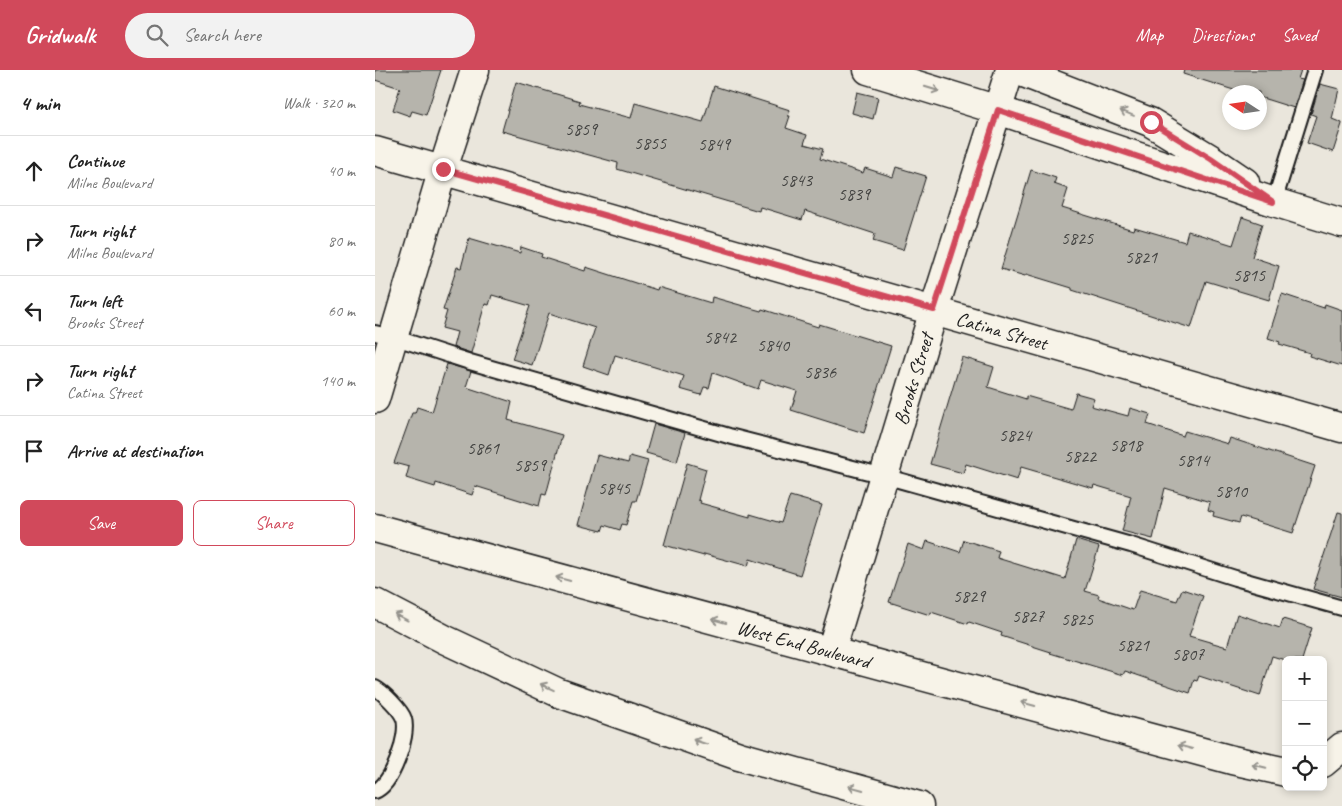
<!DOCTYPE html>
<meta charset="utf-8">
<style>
body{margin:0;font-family:Caveat,sans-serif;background:#f2f2f2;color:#222}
.controls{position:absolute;right:15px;bottom:15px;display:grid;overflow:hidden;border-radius:8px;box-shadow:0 2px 8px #0003}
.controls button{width:45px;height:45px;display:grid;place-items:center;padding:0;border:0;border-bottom:1px solid #e0e0e0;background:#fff;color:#222;font:25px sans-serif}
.compass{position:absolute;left:847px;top:15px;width:45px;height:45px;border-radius:50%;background:#fff;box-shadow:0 2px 8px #0003;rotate:282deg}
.stop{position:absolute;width:15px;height:15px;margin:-11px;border:4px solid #d1495b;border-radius:50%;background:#fff}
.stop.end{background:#d1495b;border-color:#fff;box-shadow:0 1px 5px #0008}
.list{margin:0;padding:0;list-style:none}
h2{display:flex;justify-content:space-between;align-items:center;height:65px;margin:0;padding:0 20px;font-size:21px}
h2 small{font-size:16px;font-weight:400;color:#767676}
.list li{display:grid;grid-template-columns:32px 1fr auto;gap:15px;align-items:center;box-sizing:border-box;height:70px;padding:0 20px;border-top:1px solid #e0e0e0}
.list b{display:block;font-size:19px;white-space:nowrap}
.list p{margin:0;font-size:16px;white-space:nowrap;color:#767676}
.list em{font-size:16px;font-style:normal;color:#767676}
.actions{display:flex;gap:10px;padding:15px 20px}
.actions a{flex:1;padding:11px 0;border:1px solid #d1495b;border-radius:8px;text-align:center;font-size:18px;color:#d1495b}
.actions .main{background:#d1495b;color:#fff}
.icon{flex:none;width:28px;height:28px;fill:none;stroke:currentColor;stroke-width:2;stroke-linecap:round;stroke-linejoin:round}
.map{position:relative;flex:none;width:967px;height:736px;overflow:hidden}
header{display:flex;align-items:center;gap:30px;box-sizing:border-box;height:70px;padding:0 25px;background:#d1495b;color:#fff}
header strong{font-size:24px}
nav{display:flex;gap:28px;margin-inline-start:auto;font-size:18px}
.search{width:350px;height:45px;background:#f2f2f2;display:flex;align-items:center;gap:12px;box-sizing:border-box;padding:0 18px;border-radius:28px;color:#767676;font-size:19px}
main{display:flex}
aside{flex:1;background:#fff}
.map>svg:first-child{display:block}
.building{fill:#b6b4ac;stroke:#1c1c1c}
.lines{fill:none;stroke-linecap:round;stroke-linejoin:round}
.service-casing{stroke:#1c1c1c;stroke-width:18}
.minor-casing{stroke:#1c1c1c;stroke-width:31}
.motorway-casing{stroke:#1c1c1c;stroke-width:31}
.service{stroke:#f7f3e8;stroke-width:14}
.minor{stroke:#f7f3e8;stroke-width:28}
.motorway{stroke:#f7f3e8;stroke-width:28}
.oneway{stroke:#94928c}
.route{stroke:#d1495b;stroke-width:6}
.labels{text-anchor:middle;stroke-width:4;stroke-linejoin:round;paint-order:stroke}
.number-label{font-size:18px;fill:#424240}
.street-label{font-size:20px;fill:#1c1c1c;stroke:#f7f3e8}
</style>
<header>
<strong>Gridwalk</strong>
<div class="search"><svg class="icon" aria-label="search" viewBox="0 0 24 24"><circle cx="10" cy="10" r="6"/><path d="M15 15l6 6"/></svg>Search here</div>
<nav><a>Map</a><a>Directions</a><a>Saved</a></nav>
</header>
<main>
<aside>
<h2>4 min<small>Walk · 320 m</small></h2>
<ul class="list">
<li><svg class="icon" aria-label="ahead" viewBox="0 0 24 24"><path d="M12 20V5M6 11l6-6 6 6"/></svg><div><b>Continue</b><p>Milne Boulevard</p></div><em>40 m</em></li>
<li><svg class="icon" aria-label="right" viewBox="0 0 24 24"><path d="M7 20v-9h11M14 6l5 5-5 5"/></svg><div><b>Turn right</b><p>Milne Boulevard</p></div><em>80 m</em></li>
<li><svg class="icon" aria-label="left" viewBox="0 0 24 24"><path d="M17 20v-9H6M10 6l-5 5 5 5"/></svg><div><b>Turn left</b><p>Brooks Street</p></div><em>60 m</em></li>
<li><svg class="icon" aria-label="right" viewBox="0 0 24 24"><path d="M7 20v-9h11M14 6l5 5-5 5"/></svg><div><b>Turn right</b><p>Catina Street</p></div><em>140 m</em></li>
<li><svg class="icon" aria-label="arrive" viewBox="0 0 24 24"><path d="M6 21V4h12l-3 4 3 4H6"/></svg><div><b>Arrive at destination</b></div></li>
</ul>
<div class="actions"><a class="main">Save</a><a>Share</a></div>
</aside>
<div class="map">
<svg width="967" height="736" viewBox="0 0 967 736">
<rect width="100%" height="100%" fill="#eae6dc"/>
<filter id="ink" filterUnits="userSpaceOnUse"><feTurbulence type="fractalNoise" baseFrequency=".02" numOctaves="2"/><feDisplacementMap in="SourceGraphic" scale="10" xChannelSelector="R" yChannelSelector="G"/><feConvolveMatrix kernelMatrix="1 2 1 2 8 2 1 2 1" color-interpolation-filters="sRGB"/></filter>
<g filter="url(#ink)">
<g class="building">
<path d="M0,0H66L51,45L37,41L35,46L18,40L25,18L0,10Z"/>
<path d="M809,0H926L923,9L928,10L919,38L884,27V22H865L808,4Z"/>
<path d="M141,12L205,31L204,34L256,48L260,33L328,52L339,16L415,40L413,46H415L411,58L432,65L429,74L448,79L445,89L488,103L490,98L518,107L521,97L551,106L528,180L498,171L500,164L430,141L427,150L385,137L384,141L242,99L243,93L127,61Z"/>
<path d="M945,14L964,19L957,49L967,53V54L958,82L932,73L941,46L936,44Z"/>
<path d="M482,22L503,27L498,49L477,43Z"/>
<path d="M656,100L681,108L679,114L693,119L687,138L758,160L759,157L810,172L813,161L858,175L867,147L887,154L877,187L904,196L894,230L831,211L816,258L697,220V218L651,204L650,206L626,199Z"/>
<path d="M94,168L145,183L146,177L167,184L166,187L210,201L211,197L282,220L283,217L336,233L337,227L386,241L387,239L443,257L444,254L516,276L489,363L416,340L422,321L386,310L383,319L338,303L334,318L329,317L326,325L305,319L309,306L240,285L234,305L208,296L220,258L174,243L157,295L137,289L155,236L117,225L114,235L110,234L96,283L78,277L82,262L67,258L72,241L68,240L82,197L86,198Z"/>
<path d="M907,224L949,238L950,234L967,240V296L934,286L935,283L904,274L905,272L893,268Z"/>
<path d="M587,287L619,297L613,317L651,329V326L696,339L701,323L719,328L716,336L753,346L755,338L775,344L772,354L808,366L810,361L853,374L855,368L940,396L918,463L866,447L864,453L838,446L839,442L833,440L835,432L790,418L778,469L747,461L756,426L719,415L718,418L646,397L642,410L591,394L588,403L555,394Z"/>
<path d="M72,294L96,301L91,317L137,332L133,350L187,365L171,425L167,424L164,436L100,416L97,425L61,413L60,417L31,408L34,397L19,393L37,343H40L42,337L57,342Z"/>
<path d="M279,354L310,363L302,392L271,383Z"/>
<path d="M222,385L253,393L255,386L273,391L261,431H258L251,455L247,454L245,460L229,455L227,461L203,455Z"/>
<path d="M312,393L331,399L323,430L326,431L325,433L375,447V444L406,453L415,426L447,435L425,505L375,489L373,496L329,484V486L289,475Z"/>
<path d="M963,442L967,443V527L938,519Z"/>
<path d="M589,470L624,481L622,488L690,509L701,470L724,477L710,521L724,525L723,528L758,540L765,520L802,531L807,519L828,526L814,566L852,577L862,544L905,558L908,549L937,558L927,590H910L897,586L885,626L824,606L822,611L819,610L815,623L750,601L748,605L675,583L676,582L626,566L627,563L594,552L593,554L556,542L555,545L514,532L533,474L549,480L552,471L585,482Z"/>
</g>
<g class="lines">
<g class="service-casing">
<g id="service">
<path d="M899,132L940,0"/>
<path d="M0,263L18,267L95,292L354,366L509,406L756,475L860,508L967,538"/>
<path d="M0,618C8,622 26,640 29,649C34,666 17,715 0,721"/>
</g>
</g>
<g class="minor-casing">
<g id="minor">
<path d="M493,0L623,40L899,132L967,153"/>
<path d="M641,0L775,52L836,89L870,112"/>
<path id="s1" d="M0,81L967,358"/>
<path d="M0,329L68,99L100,0"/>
<path id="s2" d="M0,458L857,690L911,702"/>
<path id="s3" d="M456,581L559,240L635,0"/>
<path d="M948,693L967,677"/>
</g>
</g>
<g class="motorway-casing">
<path id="motorway" d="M0,533L71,570L184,623L364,686L544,736"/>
</g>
<use href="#service" class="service"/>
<use href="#minor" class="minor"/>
<use href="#motorway" class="motorway"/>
</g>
<defs><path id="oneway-shaft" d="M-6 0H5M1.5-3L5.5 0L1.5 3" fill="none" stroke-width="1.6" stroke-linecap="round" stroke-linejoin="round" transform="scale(1.25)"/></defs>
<g class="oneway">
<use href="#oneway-shaft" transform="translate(557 19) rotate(17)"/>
<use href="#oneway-shaft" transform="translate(752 43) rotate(-158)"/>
<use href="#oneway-shaft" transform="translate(188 509) rotate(-165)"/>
<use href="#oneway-shaft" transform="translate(26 547) rotate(-152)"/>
<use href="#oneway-shaft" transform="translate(344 551) rotate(-165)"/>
<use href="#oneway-shaft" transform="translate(172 617) rotate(-155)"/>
<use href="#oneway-shaft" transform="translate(653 634) rotate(-165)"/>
<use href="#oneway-shaft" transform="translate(325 672) rotate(-161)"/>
<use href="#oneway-shaft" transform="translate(810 677) rotate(-165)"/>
<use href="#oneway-shaft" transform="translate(884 696) rotate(-167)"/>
<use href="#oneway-shaft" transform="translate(481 718) rotate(-165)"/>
</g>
</g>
<g class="lines" filter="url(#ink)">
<path class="route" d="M68,99L559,240L623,40L898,132L836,89L776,52"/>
</g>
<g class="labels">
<g class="number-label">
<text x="206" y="65">5859</text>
<text x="275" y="79">5855</text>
<text x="339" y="80">5849</text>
<text x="421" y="116">5843</text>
<text x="479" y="130">5839</text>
<text x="702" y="174">5825</text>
<text x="766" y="193">5821</text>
<text x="874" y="211">5815</text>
<text x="345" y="273">5842</text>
<text x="398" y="281">5840</text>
<text x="445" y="308">5836</text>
<text x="640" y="371">5824</text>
<text x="751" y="381">5818</text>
<text x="108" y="384">5861</text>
<text x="705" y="392">5822</text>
<text x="818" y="396">5814</text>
<text x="155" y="401">5859</text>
<text x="239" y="424">5845</text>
<text x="856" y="427">5810</text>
<text x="594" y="532">5829</text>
<text x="653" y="552">5827</text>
<text x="702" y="555">5825</text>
<text x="758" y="581">5821</text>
<text x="813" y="590">5807</text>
</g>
<g class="street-label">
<text dy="7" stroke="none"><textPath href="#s1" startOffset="652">Catina Street</textPath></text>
<text dy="7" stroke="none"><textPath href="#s3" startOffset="284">Brooks Street</textPath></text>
<text dy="7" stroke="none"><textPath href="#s2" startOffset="444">West End Boulevard</textPath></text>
</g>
</g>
</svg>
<div class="controls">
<button>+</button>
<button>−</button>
<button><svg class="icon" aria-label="locate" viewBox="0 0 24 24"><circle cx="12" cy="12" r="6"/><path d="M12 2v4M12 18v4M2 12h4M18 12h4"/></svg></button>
</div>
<svg class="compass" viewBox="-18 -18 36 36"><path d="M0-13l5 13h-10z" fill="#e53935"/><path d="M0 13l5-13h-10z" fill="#767676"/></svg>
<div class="stop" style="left:776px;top:52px"></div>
<div class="stop end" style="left:68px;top:99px"></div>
</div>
</main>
